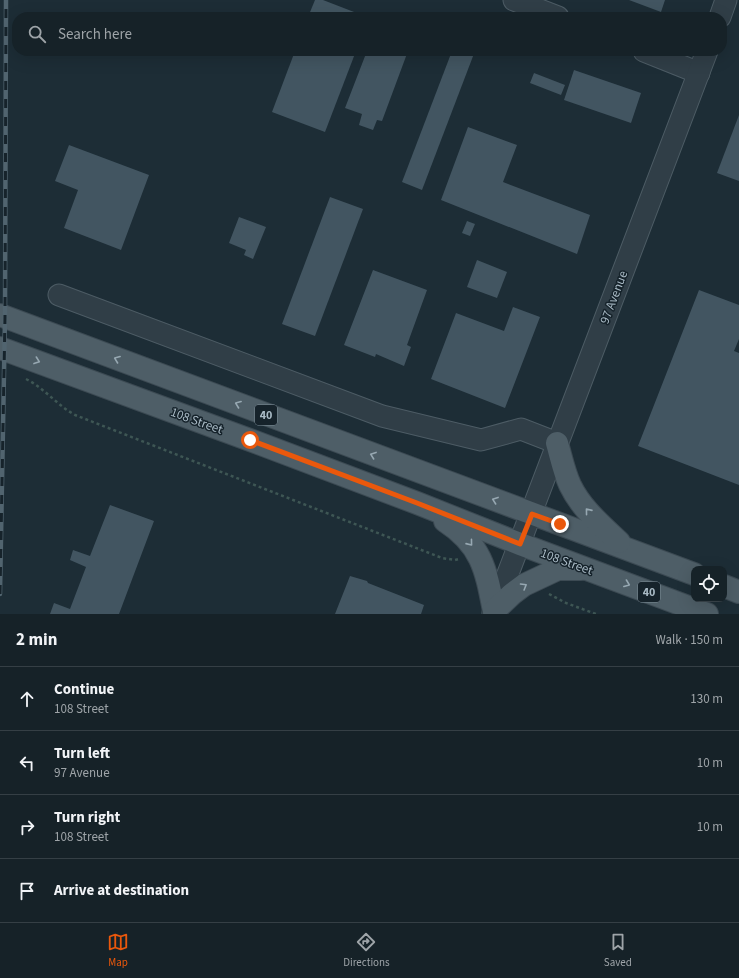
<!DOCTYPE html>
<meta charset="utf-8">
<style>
body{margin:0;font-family:"Source Sans 3",sans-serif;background:#232f34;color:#f1f3f6}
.controls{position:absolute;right:12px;bottom:12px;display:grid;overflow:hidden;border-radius:8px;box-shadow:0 4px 16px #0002}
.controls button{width:36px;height:36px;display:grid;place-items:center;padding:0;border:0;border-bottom:1px solid #353f45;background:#162228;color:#f1f3f6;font:20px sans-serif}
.stop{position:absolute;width:12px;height:12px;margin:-9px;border:3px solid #ea580c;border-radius:50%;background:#fff}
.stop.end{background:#ea580c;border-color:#fff;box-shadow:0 1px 4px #0008}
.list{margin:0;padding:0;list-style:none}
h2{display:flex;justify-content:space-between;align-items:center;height:52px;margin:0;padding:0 16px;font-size:17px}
h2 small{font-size:13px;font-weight:400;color:#9ea4a8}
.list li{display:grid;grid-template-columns:26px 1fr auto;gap:12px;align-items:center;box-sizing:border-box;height:64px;padding:0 16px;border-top:1px solid #353f45}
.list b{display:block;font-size:15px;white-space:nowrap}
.list p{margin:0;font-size:13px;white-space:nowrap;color:#9ea4a8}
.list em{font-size:13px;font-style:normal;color:#9ea4a8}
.icon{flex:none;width:22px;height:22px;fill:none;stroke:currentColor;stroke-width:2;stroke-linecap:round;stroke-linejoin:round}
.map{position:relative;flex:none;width:739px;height:614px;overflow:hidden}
.search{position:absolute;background:#162228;box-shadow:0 4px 16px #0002;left:12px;right:12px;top:12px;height:44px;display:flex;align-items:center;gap:10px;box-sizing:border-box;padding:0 14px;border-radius:16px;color:#9ea4a8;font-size:15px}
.sheet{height:308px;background:#162228}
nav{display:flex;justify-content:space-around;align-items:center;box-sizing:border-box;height:56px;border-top:1px solid #353f45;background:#162228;font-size:11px;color:#9ea4a8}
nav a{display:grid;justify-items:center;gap:2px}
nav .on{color:#ea580c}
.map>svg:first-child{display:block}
.building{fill:#425561}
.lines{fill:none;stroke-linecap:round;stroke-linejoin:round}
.minor-casing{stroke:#4d5c65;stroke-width:23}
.major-casing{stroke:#3c4a53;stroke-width:24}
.path{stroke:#3e5654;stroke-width:2.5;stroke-dasharray:3 3;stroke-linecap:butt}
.minor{stroke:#303e47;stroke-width:21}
.major{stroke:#4e5e67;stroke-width:22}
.rail-casing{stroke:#51646f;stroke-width:4.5}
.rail{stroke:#16232b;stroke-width:3;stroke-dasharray:9;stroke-linecap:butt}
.oneway{stroke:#97a8b2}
.route{stroke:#ea580c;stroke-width:5}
.labels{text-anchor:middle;stroke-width:3;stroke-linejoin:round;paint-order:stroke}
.shield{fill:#16232b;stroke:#7d8d97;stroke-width:1}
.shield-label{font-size:12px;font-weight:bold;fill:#a9bac5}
.street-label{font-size:13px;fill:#a9bac5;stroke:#16232b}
</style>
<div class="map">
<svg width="739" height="614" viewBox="0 0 739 614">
<rect width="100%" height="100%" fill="#1d2d36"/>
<g class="building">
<path d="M315,0H323L367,17H308Z"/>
<path d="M629,0H665L661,12Z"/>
<path d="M295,51H356L325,132L272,112Z"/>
<path d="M367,51H408L382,121L377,120L373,130L359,125L362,114L345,108Z"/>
<path d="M452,51H475L422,190L402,182Z"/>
<path d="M574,70L641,93L631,123L564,100Z"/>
<path d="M534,73L565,85L561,95L530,83Z"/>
<path d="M739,115V181L717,173Z"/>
<path d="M468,127L517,145L503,182L590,215L577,254L441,200Z"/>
<path d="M69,145L149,175L121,250L64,228L78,190L55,181Z"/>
<path d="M330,197L363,209L315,336L282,324Z"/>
<path d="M239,217L266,227L253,259L244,255L246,250L229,243Z"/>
<path d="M467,221L475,224L470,236L462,233Z"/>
<path d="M477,260L507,272L497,298L467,287Z"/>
<path d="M373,270L427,290L407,345L411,347L404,366L376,354L375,357L344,345Z"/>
<path d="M699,290L739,305V339L734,351L739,353V485L638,446Z"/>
<path d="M513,307L540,317L505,408L431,379L456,313L504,331Z"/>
<path d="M110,505L154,521L119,614H50L54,603L70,609L86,567L70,560L73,550L90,556Z"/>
<path d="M350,576L367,581L368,583L424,605L421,614H335Z"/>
</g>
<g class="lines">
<g class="minor-casing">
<g id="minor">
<path d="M514,0L558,17"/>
<path d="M720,17L726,0"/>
<path d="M644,51L699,73"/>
<path d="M59,295L382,416L481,440L521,429L557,443"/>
<path d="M493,613L707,51"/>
</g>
</g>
<g class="major-casing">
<g id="major">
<path d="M0,315L694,574"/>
<path d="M0,348L250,440L417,503L520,544L707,614"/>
<path d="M557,443C561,457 564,472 570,485C581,508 600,524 619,542"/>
<path d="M445,521C482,545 486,570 494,611"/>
<path d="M724,586L739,592"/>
<path d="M494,611L512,594L524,585L558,569H581"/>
</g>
</g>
<g class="path">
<path d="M26,379C44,388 57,405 75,415L442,558L455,560L459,559"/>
<path d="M549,594L566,603L596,614"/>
</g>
<use href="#minor" class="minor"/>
<use href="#major" class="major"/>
<g class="rail-casing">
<path id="rail" d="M0,594L5,317L6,0"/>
</g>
<use href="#rail" class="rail"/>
</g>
<defs><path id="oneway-chevron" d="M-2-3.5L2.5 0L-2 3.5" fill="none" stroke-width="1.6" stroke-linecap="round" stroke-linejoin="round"/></defs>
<g class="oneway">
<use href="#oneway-chevron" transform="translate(117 359) rotate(-159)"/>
<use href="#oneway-chevron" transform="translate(37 361) rotate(20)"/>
<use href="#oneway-chevron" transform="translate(238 404) rotate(-159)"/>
<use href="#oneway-chevron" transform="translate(373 455) rotate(-160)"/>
<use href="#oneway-chevron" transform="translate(495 500) rotate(-160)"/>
<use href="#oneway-chevron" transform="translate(588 511) rotate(-129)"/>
<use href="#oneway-chevron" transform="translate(470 543) rotate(51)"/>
<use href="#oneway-chevron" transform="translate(627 584) rotate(21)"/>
<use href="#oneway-chevron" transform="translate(524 586) rotate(-31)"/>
</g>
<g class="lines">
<path class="route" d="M250,440L417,503L520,544L532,514L560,524"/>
</g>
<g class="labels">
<g class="shield">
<rect x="255" y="405" width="22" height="20" rx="3"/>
<rect x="638" y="582" width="22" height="20" rx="3"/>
</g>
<g class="shield-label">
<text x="266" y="419">40</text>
<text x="649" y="596">40</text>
</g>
<g class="street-label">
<text transform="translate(613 297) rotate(-69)" y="5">97 Avenue</text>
<text transform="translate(197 420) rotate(20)" y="5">108 Street</text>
<text transform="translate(567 561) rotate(20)" y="5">108 Street</text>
</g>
</g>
</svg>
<div class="controls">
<button><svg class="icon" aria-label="locate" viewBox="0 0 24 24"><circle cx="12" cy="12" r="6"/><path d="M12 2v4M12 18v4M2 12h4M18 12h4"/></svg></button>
</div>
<div class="stop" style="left:250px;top:440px"></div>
<div class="stop end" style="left:560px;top:524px"></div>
<div class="search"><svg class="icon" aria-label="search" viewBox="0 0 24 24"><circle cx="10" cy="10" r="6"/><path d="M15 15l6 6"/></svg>Search here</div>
</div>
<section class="sheet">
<h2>2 min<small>Walk · 150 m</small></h2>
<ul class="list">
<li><svg class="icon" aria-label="ahead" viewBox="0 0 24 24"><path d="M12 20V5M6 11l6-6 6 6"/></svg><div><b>Continue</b><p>108 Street</p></div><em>130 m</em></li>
<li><svg class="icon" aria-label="left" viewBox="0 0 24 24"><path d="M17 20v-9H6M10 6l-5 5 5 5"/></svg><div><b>Turn left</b><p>97 Avenue</p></div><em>10 m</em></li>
<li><svg class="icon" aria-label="right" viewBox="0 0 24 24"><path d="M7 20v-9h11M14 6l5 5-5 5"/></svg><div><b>Turn right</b><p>108 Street</p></div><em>10 m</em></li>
<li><svg class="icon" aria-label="arrive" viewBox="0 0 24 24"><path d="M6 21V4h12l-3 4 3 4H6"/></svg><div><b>Arrive at destination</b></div></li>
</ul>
</section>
<nav>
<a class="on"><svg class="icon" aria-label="map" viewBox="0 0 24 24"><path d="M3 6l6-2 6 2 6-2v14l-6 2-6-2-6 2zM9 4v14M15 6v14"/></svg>Map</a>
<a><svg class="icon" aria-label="directions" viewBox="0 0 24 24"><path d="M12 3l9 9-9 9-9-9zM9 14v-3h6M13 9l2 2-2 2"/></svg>Directions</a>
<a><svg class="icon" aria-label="saved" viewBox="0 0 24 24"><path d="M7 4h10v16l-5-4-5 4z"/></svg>Saved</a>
</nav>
